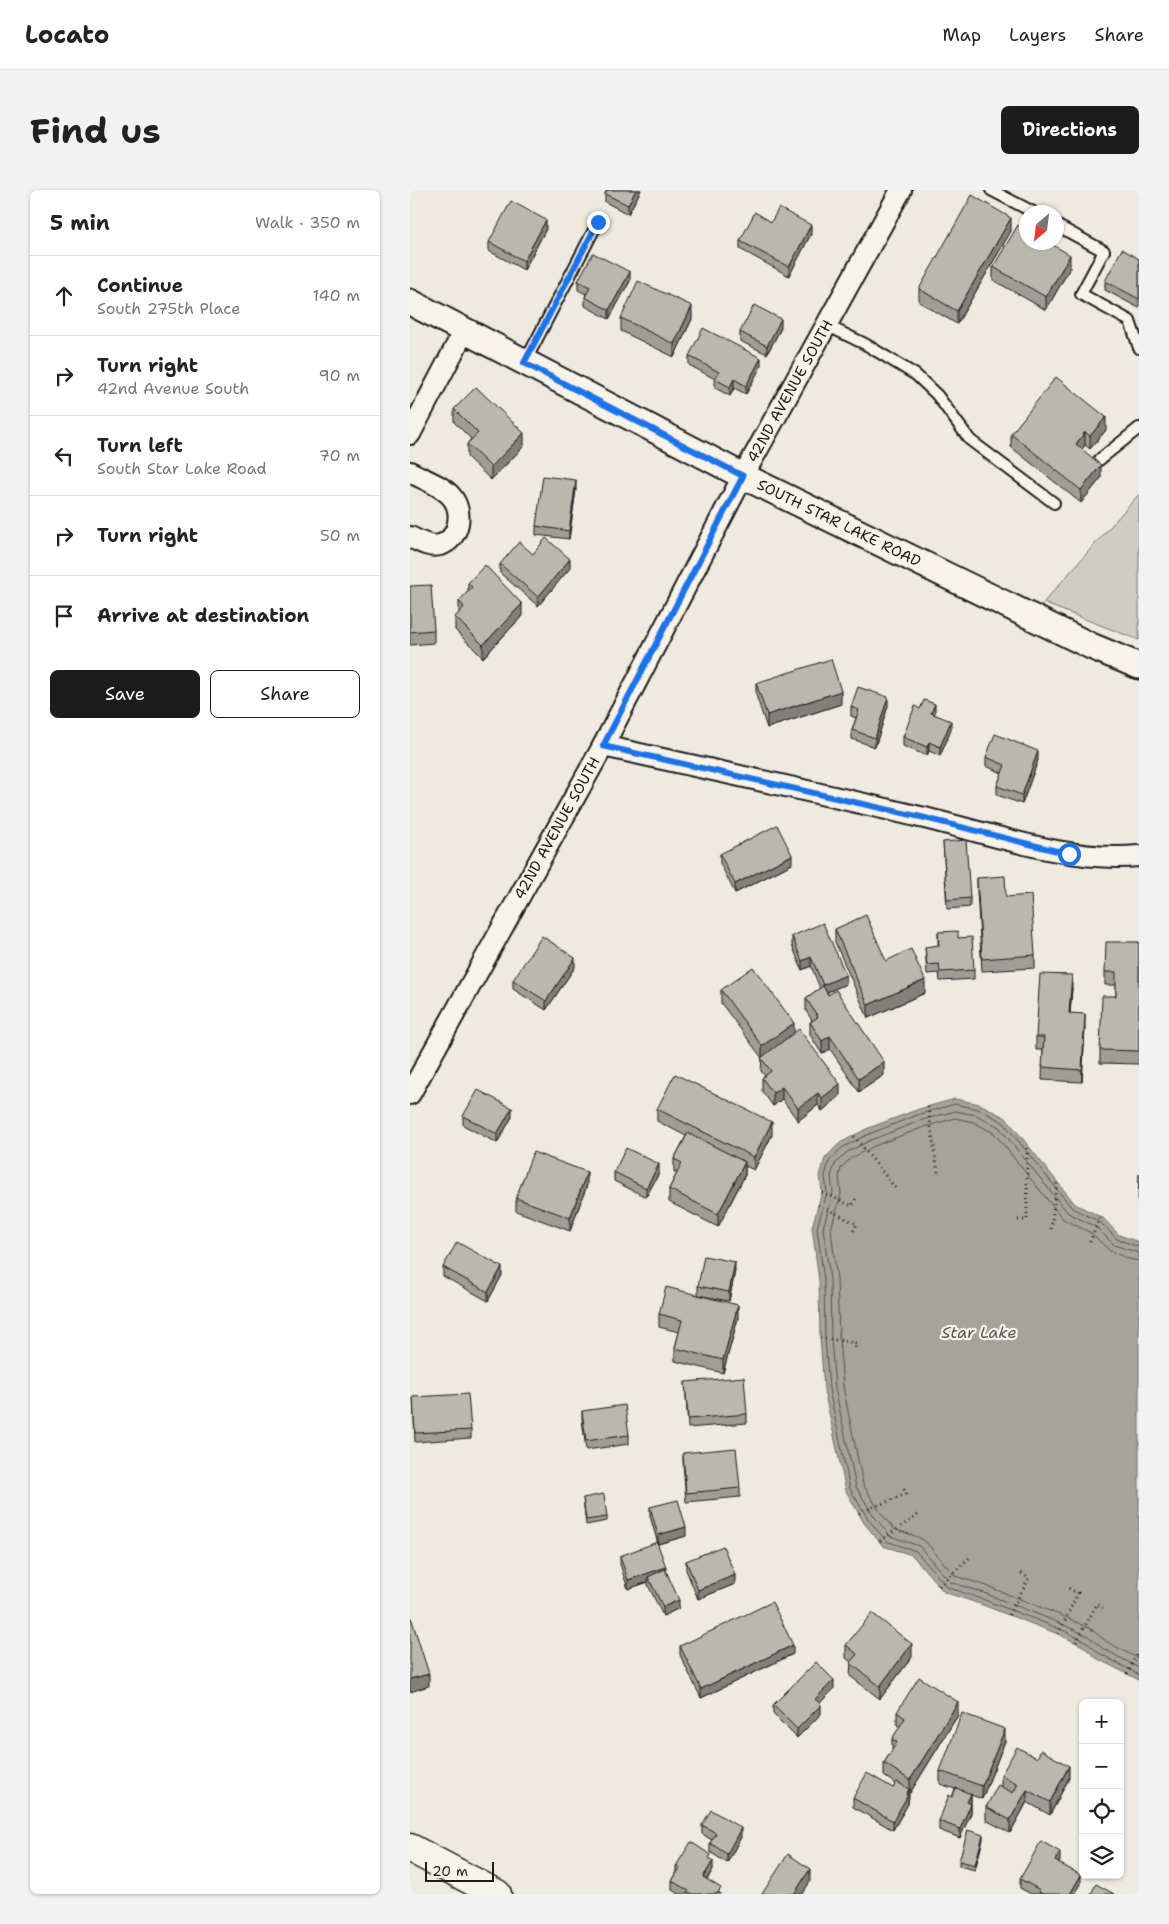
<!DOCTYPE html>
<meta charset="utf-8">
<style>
body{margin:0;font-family:"Shantell Sans",sans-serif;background:#f2f2f2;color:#222}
.controls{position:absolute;right:15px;bottom:15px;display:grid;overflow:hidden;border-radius:8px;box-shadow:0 1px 4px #0004}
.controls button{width:45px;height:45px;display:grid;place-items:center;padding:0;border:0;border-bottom:1px solid #e0e0e0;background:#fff;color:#222;font:25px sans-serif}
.compass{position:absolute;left:609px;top:15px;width:45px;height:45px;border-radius:50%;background:#fff;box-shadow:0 1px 4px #0004;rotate:208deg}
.scale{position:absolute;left:15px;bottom:12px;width:69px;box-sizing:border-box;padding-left:5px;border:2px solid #1c1c1c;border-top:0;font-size:14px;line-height:18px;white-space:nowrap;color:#1c1c1c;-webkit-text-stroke:4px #f7f3e8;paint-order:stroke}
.stop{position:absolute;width:15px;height:15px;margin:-11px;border:4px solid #1a73e8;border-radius:50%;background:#fff}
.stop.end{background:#1a73e8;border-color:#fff;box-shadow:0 1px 5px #0008}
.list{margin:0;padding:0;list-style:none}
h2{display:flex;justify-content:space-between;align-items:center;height:65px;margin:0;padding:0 20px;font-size:21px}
h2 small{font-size:16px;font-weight:400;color:#767676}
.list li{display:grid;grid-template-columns:32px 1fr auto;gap:15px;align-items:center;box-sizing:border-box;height:80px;padding:0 20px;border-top:1px solid #e0e0e0}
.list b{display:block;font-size:19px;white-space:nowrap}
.list p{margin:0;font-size:16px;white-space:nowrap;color:#767676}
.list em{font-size:16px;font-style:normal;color:#767676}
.actions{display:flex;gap:10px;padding:15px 20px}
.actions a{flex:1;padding:11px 0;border:1px solid #1c1c1c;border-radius:8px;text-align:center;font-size:18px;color:#1c1c1c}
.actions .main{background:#1c1c1c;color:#fff}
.icon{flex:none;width:28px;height:28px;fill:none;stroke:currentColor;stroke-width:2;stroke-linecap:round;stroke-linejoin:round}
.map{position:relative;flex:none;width:729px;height:1704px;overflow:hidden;border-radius:8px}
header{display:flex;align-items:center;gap:30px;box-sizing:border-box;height:70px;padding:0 25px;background:#fff;border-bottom:1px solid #e0e0e0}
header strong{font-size:24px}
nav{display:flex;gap:28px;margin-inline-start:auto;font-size:18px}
.intro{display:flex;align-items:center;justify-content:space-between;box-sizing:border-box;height:120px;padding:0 30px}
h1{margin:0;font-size:35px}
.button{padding:12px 22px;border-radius:8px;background:#1c1c1c;color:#fff;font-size:18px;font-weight:700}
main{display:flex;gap:30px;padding:0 30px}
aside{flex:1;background:#fff;border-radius:8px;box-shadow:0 1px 4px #0004}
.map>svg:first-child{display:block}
.green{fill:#cfccc3;stroke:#767470}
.water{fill:#a6a39d;stroke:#6f6d69}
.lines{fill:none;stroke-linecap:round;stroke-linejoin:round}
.shore{stroke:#535250;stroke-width:1}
.service-casing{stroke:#1c1c1c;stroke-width:14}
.minor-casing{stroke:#1c1c1c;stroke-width:24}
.tertiary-casing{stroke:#1c1c1c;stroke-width:29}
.secondary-casing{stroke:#1c1c1c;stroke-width:31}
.path{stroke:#1c1c1c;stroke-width:3;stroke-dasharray:1 4;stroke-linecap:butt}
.service{stroke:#f7f3e8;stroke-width:10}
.minor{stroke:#f7f3e8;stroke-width:20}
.tertiary{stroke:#f7f3e8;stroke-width:25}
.secondary{stroke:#f7f3e8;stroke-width:28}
.wall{fill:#a09d96;stroke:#1c1c1c}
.shaded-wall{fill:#82807a;stroke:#1c1c1c}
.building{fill:#bab7af;stroke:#1c1c1c}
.route{stroke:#1a73e8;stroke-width:6}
.labels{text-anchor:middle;stroke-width:4.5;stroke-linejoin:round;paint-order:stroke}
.street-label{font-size:15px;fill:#1c1c1c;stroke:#f7f3e8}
.water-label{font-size:16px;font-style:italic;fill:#535250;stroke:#f7f3e8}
</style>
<header>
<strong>Locato</strong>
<nav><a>Map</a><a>Layers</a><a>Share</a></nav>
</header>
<div class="intro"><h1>Find us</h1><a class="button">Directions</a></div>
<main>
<aside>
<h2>5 min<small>Walk · 350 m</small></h2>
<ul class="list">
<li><svg class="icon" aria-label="ahead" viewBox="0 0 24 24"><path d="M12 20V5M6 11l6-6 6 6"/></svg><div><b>Continue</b><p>South 275th Place</p></div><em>140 m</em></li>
<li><svg class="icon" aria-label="right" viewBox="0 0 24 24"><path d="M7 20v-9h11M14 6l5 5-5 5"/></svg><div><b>Turn right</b><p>42nd Avenue South</p></div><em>90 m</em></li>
<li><svg class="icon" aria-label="left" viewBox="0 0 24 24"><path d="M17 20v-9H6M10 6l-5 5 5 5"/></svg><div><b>Turn left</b><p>South Star Lake Road</p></div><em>70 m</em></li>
<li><svg class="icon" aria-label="right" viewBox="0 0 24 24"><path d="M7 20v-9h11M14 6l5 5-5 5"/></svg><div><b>Turn right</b></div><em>50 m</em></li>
<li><svg class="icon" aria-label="arrive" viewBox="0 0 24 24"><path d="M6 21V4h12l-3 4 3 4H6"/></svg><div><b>Arrive at destination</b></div></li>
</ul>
<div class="actions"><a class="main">Save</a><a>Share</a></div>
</aside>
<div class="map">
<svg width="729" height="1704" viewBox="0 0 729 1704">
<rect width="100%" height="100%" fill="#eeeae0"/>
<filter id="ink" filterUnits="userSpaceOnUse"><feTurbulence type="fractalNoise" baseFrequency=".02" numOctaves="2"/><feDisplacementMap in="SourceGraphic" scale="10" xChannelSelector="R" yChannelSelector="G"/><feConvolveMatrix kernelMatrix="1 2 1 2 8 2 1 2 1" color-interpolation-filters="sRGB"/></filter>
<g filter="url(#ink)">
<path class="green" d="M729,304V450L633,413Z"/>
<path class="water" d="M545,909L570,914L596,928L665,1014L693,1028L709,1045L729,1052V1490L686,1468L673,1456L648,1444L570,1414L534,1402L502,1365L473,1356L454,1333L436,1301L414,1200L410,1148L409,1091L402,1037L412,1002L410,986L415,968L430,953L456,939L509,919Z"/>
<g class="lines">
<g class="shore">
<path d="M729,1057L707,1049L690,1032L662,1018L593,932L568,919L545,914L510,924L459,944L433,957L419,971L415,986L417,1003L407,1038L414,1091L415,1148L419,1199L440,1299L459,1330L476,1351L506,1361L537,1397L572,1409L650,1439L675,1451L689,1463L729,1485"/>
<path d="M729,1063L704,1055L686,1037L658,1023L589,937L566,925L545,921L512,930L461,950L437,962L425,974L421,986L423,1003L413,1038L420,1090L421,1148L425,1198L446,1297L464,1326L480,1346L509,1356L540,1392L574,1403L652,1434L678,1446L692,1458L729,1478"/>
<path d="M729,1071L719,1069L700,1061L681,1043L653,1029L584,943L563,932L545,928L514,937L464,956L441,968L431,978L429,987L431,1004L421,1039L427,1090L429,1147L433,1197L453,1294L470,1322L484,1339L508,1347L515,1351L545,1386L577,1396L655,1427L681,1439L697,1452L729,1469"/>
</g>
<g class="service-casing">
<g id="service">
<path d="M581,0L623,22"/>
<path d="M646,35L694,61L671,104L720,131L729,158"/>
<path d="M416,135L455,154L506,185L527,205L560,250L644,313"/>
<path d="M115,172L188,32"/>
<path d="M689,270L729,238"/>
</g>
</g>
<g class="minor-casing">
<g id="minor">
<path d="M0,244L54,141"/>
<path d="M0,282C13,289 31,295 41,306C54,321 50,349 30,355C19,358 9,351 0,347"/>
<path d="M193,556C299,579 405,602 510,627C580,643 658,673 729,666"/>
<path d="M0,904L193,556L333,286L491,0"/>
</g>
</g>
<g class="tertiary-casing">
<path id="tertiary" d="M0,112L333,286L681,456L729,476"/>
</g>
<g class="secondary-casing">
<path id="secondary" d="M0,1658L87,1704"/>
</g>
<g class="path">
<path d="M518,917L528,984"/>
<path d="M444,946L486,999"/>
<path d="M412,1002L442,1016L446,1008"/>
<path d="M408,1015L447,1034L443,1042"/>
<path d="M608,1030H617V954"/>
<path d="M641,1039L647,990"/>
<path d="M680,1052L690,1027"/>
<path d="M410,1148L446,1153L445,1160"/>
<path d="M449,1323L496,1304L493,1297"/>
<path d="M470,1351L508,1325"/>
<path d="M529,1396L559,1368"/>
<path d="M599,1425L619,1388L611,1383"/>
<path d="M648,1444L668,1403L656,1397"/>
<path d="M666,1452L687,1414L693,1418"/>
<path d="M717,1484L729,1461"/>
</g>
<use href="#service" class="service"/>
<use href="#minor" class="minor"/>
<use href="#tertiary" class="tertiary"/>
<use href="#secondary" class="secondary"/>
</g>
<g class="wall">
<path d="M197,0H231L218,24L195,12V4Z"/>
<path d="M361,32L401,44L379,86L330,59V51Z"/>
<path d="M136,39L114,80L79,61V52Z"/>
<path d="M601,41L547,134L509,112V99Z"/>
<path d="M729,69V118L695,100V91Z"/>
<path d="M583,77L660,78L636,120L583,90Z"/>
<path d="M168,91H220L199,129L175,116V107L176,104L168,100Z"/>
<path d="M211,128L282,129L264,167L211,141Z"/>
<path d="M371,138L357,164L330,151V142Z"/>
<path d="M279,166L351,176L336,204L324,198L320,206L305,198V189L279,175Z"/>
<path d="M44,219L114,256L81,290L57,267V254L61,249L44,232Z"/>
<path d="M696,240L680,259L675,255L672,259L691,288L671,313L601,257V244Z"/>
<path d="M166,299L159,349L126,345V336Z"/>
<path d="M123,364L160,378L128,416L90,383V374Z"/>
<path d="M58,393L112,426L73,468L45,440V427L49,423V411L58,402Z"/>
<path d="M0,396L24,440V453L0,455Z"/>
<path d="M346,493L431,514L357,538L346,505Z"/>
<path d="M478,516L465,557L442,549V540L446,528L441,526V517Z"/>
<path d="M510,519L525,523L524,524L541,540L530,566L519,561L517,566L493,556V547Z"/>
<path d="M576,567L628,570L612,614L587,605V596L592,583L576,576Z"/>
<path d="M533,652L560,708V717L537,719Z"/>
<path d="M310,664L382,674L325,703L310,673Z"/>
<path d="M567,688L596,707L625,765V778L572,781L567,701Z"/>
<path d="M425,739L476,771L515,803L458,828L425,752Z"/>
<path d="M528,742L548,748L564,780V789L530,791L529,783L517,784L515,757L528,756Z"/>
<path d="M382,746L436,794L417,802L474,885L449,902L420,859L412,864L400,845V832L402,830L396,821V808L410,798L401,776L392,780L382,755Z"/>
<path d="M729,752V874L690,873V860L706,806V795H695V782Z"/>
<path d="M165,777L136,820L103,799V790Z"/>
<path d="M662,798L660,823L675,837L672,892L632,890L633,860H626V847Z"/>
<path d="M311,800L384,843L430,906L412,921L408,915L388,931L372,909L363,916L352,901V888L355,886L351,881L352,868L311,813Z"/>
<path d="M247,919L362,945L344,980L335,976V985L308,1037L259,1012V999L267,983L264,982V969L276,946L247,931Z"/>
<path d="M53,926L102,927L87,953L53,935Z"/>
<path d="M204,982L249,983L236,1007L204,991Z"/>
<path d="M729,984V1012H728Z"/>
<path d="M177,995L160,1041L106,1021V1008Z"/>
<path d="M33,1077L92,1085L78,1111L33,1086Z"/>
<path d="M325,1081L319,1111L288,1105V1096Z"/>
<path d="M249,1124L328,1128L313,1183L265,1171V1158L269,1142L249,1137Z"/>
<path d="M275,1192L337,1224V1233L278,1238Z"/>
<path d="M3,1207L61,1240V1248L5,1252Z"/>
<path d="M172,1221L219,1245V1254L176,1260L172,1229Z"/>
<path d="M273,1263L330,1298V1307L276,1312L273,1272Z"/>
<path d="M173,1308L197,1327V1331L176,1335Z"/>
<path d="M240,1317L276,1346L248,1354L240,1326Z"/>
<path d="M210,1366L256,1380L269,1418L253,1426L238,1395V1392L218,1399L210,1374Z"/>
<path d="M276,1371L325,1394L288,1409L276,1380Z"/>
<path d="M436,1455L502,1467L470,1509L440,1486L441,1472L436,1468Z"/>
<path d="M270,1456L383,1464L291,1508L270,1465Z"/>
<path d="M424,1499L409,1513L411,1524L387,1548L363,1524V1515Z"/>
<path d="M487,1522L548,1525L500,1603L499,1602L498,1614L483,1640L443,1617V1608L483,1598L486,1594L474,1586V1573L482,1560V1549L490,1537L487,1535Z"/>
<path d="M595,1551L572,1609L561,1605V1623L550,1648L529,1640V1631L542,1607L545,1599L530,1594V1581Z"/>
<path d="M591,1585L659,1588L640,1625L617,1612L600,1643L576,1630V1617L591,1597Z"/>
<path d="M292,1635L331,1647L317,1673L300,1662V1653L302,1650L292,1644Z"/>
<path d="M573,1649L565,1680L549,1676V1671Z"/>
<path d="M301,1669L303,1679L297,1690L311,1704H269L262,1700V1691L266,1684V1676Z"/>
<path d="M650,1671L649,1673L671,1694L665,1704H621L610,1698V1689Z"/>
</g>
<g class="shaded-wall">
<path d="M226,0H231L218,24V15Z"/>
<path d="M601,28V41L547,134V121Z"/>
<path d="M136,30V39L114,80V71Z"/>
<path d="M401,35V44L379,86V77Z"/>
<path d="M660,65V78L636,120V107Z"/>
<path d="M220,82V91L199,129V120Z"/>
<path d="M282,116V129L264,167V154Z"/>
<path d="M371,129V138L357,164V156Z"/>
<path d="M351,168V176L336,204V196Z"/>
<path d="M324,189V198L320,206V197Z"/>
<path d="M696,227V240L680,259V246Z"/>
<path d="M675,242V255L666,267V254Z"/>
<path d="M114,243V256L81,290V277Z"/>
<path d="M691,275V288L671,313V300Z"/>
<path d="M166,290V299L159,349V341Z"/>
<path d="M160,369V378L128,416V407Z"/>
<path d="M112,414V426L73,468V455Z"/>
<path d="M431,501V514L357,538V525Z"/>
<path d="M478,507V516L465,557V548Z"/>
<path d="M525,514V523L521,532V523Z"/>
<path d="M541,531V540L530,566V557Z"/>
<path d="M519,552V561L517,566V557Z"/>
<path d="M628,561V570L612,614V605Z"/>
<path d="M382,665V674L325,703V694Z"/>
<path d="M401,767V776L392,780V771Z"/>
<path d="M165,768V777L136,820V811Z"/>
<path d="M436,785V794L413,804V795Z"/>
<path d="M662,785V798L659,836V823Z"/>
<path d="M515,790V803L458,828V815Z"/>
<path d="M675,824V837L672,892V880Z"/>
<path d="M384,833V846L352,869V856Z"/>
<path d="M420,846V859L412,864V851Z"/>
<path d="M474,872V885L449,902V889Z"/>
<path d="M430,894V906L412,921V908Z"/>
<path d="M372,897V909L363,916V903Z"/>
<path d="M408,903V915L388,931V918Z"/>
<path d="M102,918V927L87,953V944Z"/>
<path d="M362,932V945L344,980V967Z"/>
<path d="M335,972V985L308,1037V1024Z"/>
<path d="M249,974V983L236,1007V998Z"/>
<path d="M177,982V995L160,1041V1028Z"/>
<path d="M325,1072V1081L319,1111V1102Z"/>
<path d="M92,1077V1085L78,1111V1102Z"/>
<path d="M328,1115V1128L313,1183V1170Z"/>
<path d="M276,1337V1346L248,1354V1345Z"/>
<path d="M256,1377V1385L238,1387V1392L218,1399V1390Z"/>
<path d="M325,1385V1394L288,1409V1400Z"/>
<path d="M269,1410V1418L253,1426V1417Z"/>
<path d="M502,1454V1467L470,1509V1496Z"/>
<path d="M383,1455V1464L291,1508V1499Z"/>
<path d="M19,1484V1496L0,1502V1489Z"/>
<path d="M424,1490V1499L405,1518V1509Z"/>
<path d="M548,1512V1525L500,1603V1590Z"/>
<path d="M411,1515V1524L387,1548V1539Z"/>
<path d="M595,1539V1551L572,1609V1596Z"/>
<path d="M659,1576V1588L640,1625V1612Z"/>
<path d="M499,1599V1608L498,1610V1614L483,1640V1631Z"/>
<path d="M617,1600V1612L600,1643V1630Z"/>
<path d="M561,1604V1613L557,1621V1612Z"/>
<path d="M561,1614V1623L550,1648V1639Z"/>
<path d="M331,1638V1647L317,1673V1664Z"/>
<path d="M573,1645V1649L565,1680V1675Z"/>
<path d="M650,1662V1671L645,1679V1671Z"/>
<path d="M303,1671V1679L293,1696V1687Z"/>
<path d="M400,1679V1692L392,1704H384Z"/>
<path d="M671,1685V1694L665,1704H660Z"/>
</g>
<g class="building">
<path d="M197,0H226L218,15L195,4Z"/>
<path d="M562,5L601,28L547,121L509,99Z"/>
<path d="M101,11L136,30L114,71L79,52Z"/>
<path d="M369,18L401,35L379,77L330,51L345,22L361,32Z"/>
<path d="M608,35L616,40V52H638L660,65L636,107L583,77Z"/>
<path d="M712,59L729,69V109L695,91Z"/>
<path d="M183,63L220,82L199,120L175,107L180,97L168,91Z"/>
<path d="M228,91L282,116L264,154L211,128Z"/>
<path d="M344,115L371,129L357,156L330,142Z"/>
<path d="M293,138L351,168L336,196L324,189L320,197L305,189L309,182L279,166Z"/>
<path d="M646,187L696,227L680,246L675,242L666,254L691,275L671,300L601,244Z"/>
<path d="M66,197L114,243L81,277L57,254L68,243L44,219Z"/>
<path d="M133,286L166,290L159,341L126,336Z"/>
<path d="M136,348L160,369L128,407L90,374L109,352L123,364Z"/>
<path d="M75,375L112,414L73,455L45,427L54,417L49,411L62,397L58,393Z"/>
<path d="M21,395L24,440L0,442V396Z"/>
<path d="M421,469L431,501L357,525L346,493Z"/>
<path d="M448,497L478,507L465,548L442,540L449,520L441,517Z"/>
<path d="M514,510L525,514L521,523L541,531L530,557L519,552L517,557L493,547L505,516L510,519Z"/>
<path d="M585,544L628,561L612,605L587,596L595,575L576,567Z"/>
<path d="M367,635L382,665L325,694L310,664Z"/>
<path d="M556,650L560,708L537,710L533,652Z"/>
<path d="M595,686L596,707L621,705L625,765L572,769L567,688Z"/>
<path d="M456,725L476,771L501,759L515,790L458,815L425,739Z"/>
<path d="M413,733L436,785L413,795L401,767L392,771L382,746Z"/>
<path d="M548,741V748L562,747L564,780L530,782L529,774L517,775L515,757L529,755L528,742Z"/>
<path d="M132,746L165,768L136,811L103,790Z"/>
<path d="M696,752H729V861L690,860L692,806H706V782H695Z"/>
<path d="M343,777L384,833L352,856L311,800Z"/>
<path d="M630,784L662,785L659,823L675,824L672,880L632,877L634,847H626Z"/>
<path d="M413,796L418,805L426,800L474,872L449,889L420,846L412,851L400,832L408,827L396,808Z"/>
<path d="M389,839L430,894L412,908L408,903L388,918L372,897L363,903L352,888L361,881L351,868Z"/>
<path d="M265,884L362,932L344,967L247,919Z"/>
<path d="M68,900L102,918L87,944L53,926Z"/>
<path d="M278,943L335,972L308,1024L259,999L272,973L264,969Z"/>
<path d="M216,958L249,974L236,998L204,982Z"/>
<path d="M123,962L177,982L160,1028L106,1008Z"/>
<path d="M47,1052L92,1077L78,1102L33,1077Z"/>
<path d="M294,1066L325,1072L319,1102L288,1096Z"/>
<path d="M256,1097L328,1115L313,1170L265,1158L272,1130L249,1124Z"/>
<path d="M334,1187L337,1224L278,1229L275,1192Z"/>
<path d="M58,1204L61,1240L5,1243L3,1207Z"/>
<path d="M215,1215L219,1245L176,1251L172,1221Z"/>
<path d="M326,1258L330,1298L276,1303L273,1263Z"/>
<path d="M194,1304L197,1327L176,1330L173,1308Z"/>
<path d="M268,1310L276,1337L248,1345L240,1317Z"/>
<path d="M247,1352L256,1377L218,1390L210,1366Z"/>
<path d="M313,1356L325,1385L288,1400L276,1371Z"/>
<path d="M255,1379L269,1410L253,1417L238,1387Z"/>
<path d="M362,1412L383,1455L291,1499L270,1456Z"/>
<path d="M462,1423L502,1454L470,1496L440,1473L447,1464L436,1455Z"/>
<path d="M0,1424L19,1484L0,1489Z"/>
<path d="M406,1472L424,1490L405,1509L411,1515L387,1539L363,1515Z"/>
<path d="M509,1487L548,1512L500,1590L474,1573L487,1552L482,1549L495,1528L487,1522Z"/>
<path d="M552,1523L595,1539L572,1596L530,1581Z"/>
<path d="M607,1557L627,1568L631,1560L659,1576L640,1612L617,1600L600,1630L576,1617L588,1595L603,1603L608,1594L591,1585Z"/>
<path d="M457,1583L483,1598L487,1592L499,1599L496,1605H498L483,1631L443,1608Z"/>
<path d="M546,1598L561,1604L557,1612L561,1614L550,1639L529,1631L539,1605L542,1607Z"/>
<path d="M301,1620L331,1638L317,1664L300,1653L306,1643L292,1635Z"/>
<path d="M558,1640L573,1645L565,1675L549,1671Z"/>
<path d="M631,1651L650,1662L645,1671L671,1685L660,1704H633L629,1702L630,1700L610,1689Z"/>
<path d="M281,1652L301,1665L299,1668L303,1671L293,1687L311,1698L307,1704H277L279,1701L262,1691L270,1678L266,1676Z"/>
<path d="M378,1664L400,1679L384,1704H352Z"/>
<path d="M686,1694L704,1704H681Z"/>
</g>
</g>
<g class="lines" filter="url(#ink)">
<path class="route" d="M188,32L114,173L333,286L193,556L511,627L659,664"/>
</g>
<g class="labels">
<g class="street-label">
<text transform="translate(380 201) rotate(-61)" y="5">42ND AVENUE SOUTH</text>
<text transform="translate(429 333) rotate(26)" y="5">SOUTH STAR LAKE ROAD</text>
<text transform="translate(147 638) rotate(-61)" y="5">42ND AVENUE SOUTH</text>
</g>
<g class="water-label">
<text x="569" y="1148">Star Lake</text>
</g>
</g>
</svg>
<div class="controls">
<button>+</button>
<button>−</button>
<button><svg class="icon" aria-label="locate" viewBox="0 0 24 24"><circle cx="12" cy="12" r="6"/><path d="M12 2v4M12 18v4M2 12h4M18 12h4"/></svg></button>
<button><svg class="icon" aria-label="layers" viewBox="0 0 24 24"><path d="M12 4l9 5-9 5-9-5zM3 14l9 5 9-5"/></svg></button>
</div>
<svg class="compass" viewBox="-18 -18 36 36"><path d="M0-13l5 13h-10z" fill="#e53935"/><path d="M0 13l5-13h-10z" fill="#767676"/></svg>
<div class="scale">20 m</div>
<div class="stop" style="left:659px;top:664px"></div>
<div class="stop end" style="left:188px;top:32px"></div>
</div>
</main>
